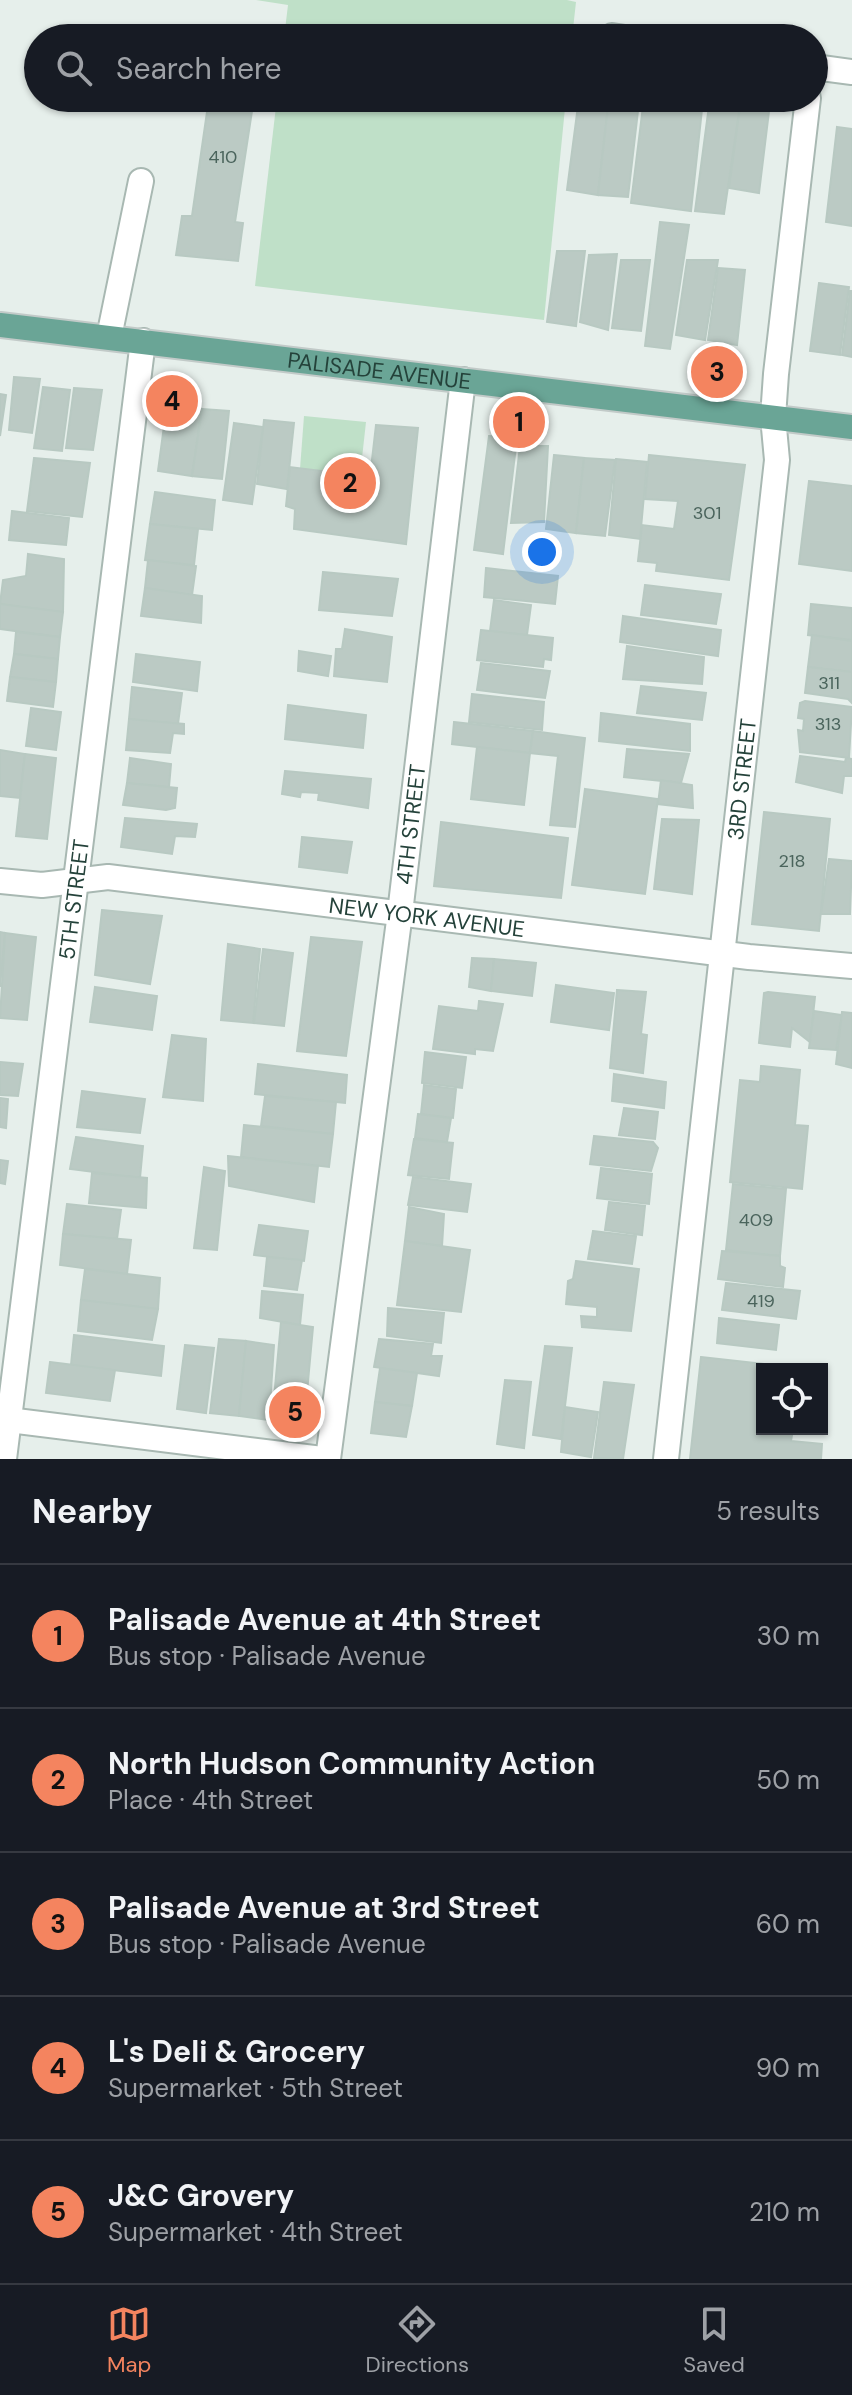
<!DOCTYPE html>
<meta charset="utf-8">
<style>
body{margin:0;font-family:"DM Sans",sans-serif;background:#20242c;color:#f1f3f6}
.controls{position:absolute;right:24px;bottom:24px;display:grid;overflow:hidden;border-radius:0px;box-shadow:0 2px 6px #0004}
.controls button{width:72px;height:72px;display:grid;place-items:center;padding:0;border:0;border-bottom:2px solid #363941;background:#171b24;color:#f1f3f6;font:40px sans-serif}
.you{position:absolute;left:542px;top:552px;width:28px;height:28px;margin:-20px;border:6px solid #fff;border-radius:50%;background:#1a73e8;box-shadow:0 0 0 12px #1a73e833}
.badge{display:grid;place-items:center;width:52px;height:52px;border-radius:50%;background:#f4845f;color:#111;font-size:26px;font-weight:700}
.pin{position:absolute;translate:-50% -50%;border:4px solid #fff;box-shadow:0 2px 8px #0006}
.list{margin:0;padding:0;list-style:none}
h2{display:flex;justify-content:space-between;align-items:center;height:104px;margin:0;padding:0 32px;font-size:34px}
h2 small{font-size:26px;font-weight:400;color:#9ea1a6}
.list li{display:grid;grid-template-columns:52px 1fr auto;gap:24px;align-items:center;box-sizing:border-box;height:144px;padding:0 32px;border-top:2px solid #363941}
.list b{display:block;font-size:30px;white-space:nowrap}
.list p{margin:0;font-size:26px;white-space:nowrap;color:#9ea1a6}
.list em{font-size:26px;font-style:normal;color:#9ea1a6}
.icon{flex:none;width:44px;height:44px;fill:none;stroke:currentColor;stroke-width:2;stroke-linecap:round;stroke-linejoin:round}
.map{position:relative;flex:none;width:852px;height:1459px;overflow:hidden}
.search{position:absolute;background:#171b24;box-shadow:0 2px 6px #0004;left:24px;right:24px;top:24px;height:88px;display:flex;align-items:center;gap:20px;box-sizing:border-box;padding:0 28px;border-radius:44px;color:#9ea1a6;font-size:30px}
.sheet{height:824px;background:#171b24}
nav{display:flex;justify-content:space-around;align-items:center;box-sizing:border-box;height:112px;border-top:2px solid #363941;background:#171b24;font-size:22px;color:#9ea1a6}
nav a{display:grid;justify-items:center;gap:4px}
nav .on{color:#f4845f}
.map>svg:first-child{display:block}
.green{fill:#bfe0c8}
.building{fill:#bbcac4;stroke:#b8c9c2;stroke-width:2}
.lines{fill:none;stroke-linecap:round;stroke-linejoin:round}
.minor-casing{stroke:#a8b8b2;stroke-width:28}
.major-casing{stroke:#c2cac8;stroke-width:28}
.minor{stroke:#fff;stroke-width:24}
.major{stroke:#6aa596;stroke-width:24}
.labels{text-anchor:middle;stroke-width:8;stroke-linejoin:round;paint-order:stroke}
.number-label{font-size:18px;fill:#4a645c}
.street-label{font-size:22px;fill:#24423a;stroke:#f7fbf9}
</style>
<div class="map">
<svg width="852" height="1459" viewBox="0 0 852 1459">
<rect width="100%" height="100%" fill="#e6efeb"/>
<g class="green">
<path d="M256,0H567L576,2L572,38H284L288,5Z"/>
<path d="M277,98H566L544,320L255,286Z"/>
<path d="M304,416L366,422L360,476L300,469Z"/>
</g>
<g class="building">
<path d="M209,98H254L235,222L243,223L238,261L176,255L182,216H192Z"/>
<path d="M579,98H596L595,105L608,106L598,195L567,190Z"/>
<path d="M644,98L703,100L691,211L631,203Z"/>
<path d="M710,98L741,99L724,214L695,211Z"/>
<path d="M741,99L770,103L759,193L729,188Z"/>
<path d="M623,100L639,102L628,197L598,195L608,106L621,107Z"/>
<path d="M837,127L852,129V226L826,222Z"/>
<path d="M660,222L689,225L670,349L645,346Z"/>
<path d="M557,251H585L576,326L547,322Z"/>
<path d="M617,254L608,330L580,322L589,255Z"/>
<path d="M621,260H650L641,331L612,328Z"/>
<path d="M687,260H718L705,340L676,335Z"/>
<path d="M718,268L745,270L737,345L708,340Z"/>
<path d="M819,283L849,287L840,355L810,351Z"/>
<path d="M850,291H852V357L842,355Z"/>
<path d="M14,377L40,379L32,433L9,430Z"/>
<path d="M43,387L70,390L62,451L34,448Z"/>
<path d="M74,388L102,390L93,450L66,448Z"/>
<path d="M0,394L6,395L0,436Z"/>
<path d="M168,396L195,399L193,406L202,409L192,476L158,471Z"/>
<path d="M202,409L229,411L222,479L192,476Z"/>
<path d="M264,420L294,423L287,489L257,484Z"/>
<path d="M234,423L263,427L252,504L223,500Z"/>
<path d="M376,425L418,428L406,544L294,529L295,509L286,506L290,467L370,477Z"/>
<path d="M489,436L517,438L503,554L474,550Z"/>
<path d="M520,446H548L544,522L511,523Z"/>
<path d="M554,455L584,458L576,533L546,529Z"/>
<path d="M649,455L745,465L729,580L656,571L657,563L638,561L642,525L674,529L678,501L645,499Z"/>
<path d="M34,458L90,463L82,517L27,511Z"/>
<path d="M584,458L615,460L605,536L576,533Z"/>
<path d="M616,459L647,462L640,539L609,535Z"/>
<path d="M809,481L852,486V571L799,564Z"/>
<path d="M155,492L215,500L212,530L150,524Z"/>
<path d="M12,511L69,518L66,545L9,540Z"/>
<path d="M150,524L198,529L194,565L145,560Z"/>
<path d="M28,554L64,559L63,612L0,604L3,580L26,576Z"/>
<path d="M148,560L196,566L192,595L145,588Z"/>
<path d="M486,568L558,576L555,604L484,597Z"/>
<path d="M323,572L398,579L392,616L319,610Z"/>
<path d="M645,585L721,594L716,624L641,615Z"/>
<path d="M145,588L202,596L201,623L141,616Z"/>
<path d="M494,600L531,605L527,635L490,631Z"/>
<path d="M0,604L63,612L60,637L0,629Z"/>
<path d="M811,604L852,608V640L808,635Z"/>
<path d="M623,616L721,630L718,656L620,642Z"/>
<path d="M345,629L392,637L387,682L334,676L336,649H342Z"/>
<path d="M481,630L553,638L551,660L544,659L543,667L477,660Z"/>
<path d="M16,632L60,637L58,659L14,654Z"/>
<path d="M812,635L852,641V672L808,667Z"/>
<path d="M627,646L704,657L702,684L623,679Z"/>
<path d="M299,651L331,656L328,676L298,671Z"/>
<path d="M14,654L58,659L56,682L10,677Z"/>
<path d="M136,654L200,662L197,691L133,682Z"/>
<path d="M481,663L550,671L545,698L477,690Z"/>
<path d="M808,667L852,672V703L848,699L805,693Z"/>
<path d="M10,677L56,682L53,707L7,701Z"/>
<path d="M641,686L706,693L702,720L637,713Z"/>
<path d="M132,687L182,693L178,724L129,719Z"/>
<path d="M472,694L544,702L542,730L469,722Z"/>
<path d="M805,701L852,707L849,758L800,752L798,730L803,731L804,719L798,718L800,703Z"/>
<path d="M288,705L366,715L363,748L285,739Z"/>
<path d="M31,708L61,712L56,750L26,746Z"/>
<path d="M601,713L690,724V751L599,741Z"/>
<path d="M129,719L184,724V734L173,733L170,753L126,750Z"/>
<path d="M454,722L533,731L530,753L452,744Z"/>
<path d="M533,731L585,738L575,827L550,825L558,756L530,753Z"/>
<path d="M477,747L530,753L524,805L471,799Z"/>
<path d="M627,749L689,754L681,783L624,777Z"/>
<path d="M0,750L25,754L20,798L0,796Z"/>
<path d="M25,754L56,758L47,839L16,836Z"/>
<path d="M800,756L845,762L846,758L852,759V776H844L842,793L796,782Z"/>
<path d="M130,758L171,764L169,787L127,783Z"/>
<path d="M285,771L371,779L368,808L318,800L319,793L301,792L300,797L282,794Z"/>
<path d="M661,780L692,785L693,808L658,804Z"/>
<path d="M127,783L177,788L175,808L166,810L123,805Z"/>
<path d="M585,789L658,799L645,894L572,885Z"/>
<path d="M764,812L830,819L819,931L752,924Z"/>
<path d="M125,818L197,824L195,837L175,836L172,854L121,847Z"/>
<path d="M662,819L699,820L692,894L654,889Z"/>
<path d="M441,822L568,838L561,898L434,886Z"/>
<path d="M302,837L352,842L347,873L299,867Z"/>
<path d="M829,859L852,861L850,914H821Z"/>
<path d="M102,910L162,916L150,984L95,975Z"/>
<path d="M0,932L5,933L0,987Z"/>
<path d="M5,933L36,937L27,1020L0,1018Z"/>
<path d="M311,937L362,942L346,1056L297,1051Z"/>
<path d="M228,944L260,949L253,1023L221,1020Z"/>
<path d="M263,949L293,953L284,1026L254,1023Z"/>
<path d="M472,958L494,959L491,991L469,987Z"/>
<path d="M494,959L536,963L532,996L491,991Z"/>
<path d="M556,985L614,993L609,1030L551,1022Z"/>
<path d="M95,987L157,996L152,1030L90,1022Z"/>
<path d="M617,990L646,992L641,1034L647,1035L643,1073L610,1068Z"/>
<path d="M768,992L815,997L810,1042L792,1028L790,1047L759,1043L764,993Z"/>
<path d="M479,1001L503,1004L493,1051L475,1049V1054L433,1049L439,1006L478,1011Z"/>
<path d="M814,1011L842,1015L836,1050L809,1048Z"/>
<path d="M842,1012L852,1013V1068L836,1064Z"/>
<path d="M172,1035L206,1039L203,1101L163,1097Z"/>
<path d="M425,1052L466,1057L462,1088L422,1083Z"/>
<path d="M0,1062L23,1064L18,1096L0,1095Z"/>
<path d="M258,1064L347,1075L345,1103L255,1094Z"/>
<path d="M761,1066L800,1070L795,1125L808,1126L802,1189L730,1182L740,1080L760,1082Z"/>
<path d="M614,1074L666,1082L664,1108L612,1101Z"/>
<path d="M424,1085L456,1089L453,1118L421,1114Z"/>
<path d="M82,1091L145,1099L140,1133L77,1127Z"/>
<path d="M265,1096L336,1102L333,1134L261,1126Z"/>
<path d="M0,1098L8,1099L6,1128L0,1127Z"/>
<path d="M624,1108L658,1112L655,1139L619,1135Z"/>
<path d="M418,1114L451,1118L447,1142L415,1138Z"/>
<path d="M244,1125L333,1134L329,1167L241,1157Z"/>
<path d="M594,1136L653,1142L658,1148L651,1171L590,1164Z"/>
<path d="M76,1137L143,1146L140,1178L70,1169Z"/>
<path d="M414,1139L453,1143L449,1179L408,1175Z"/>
<path d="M228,1156L318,1166L314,1202L229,1186Z"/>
<path d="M0,1160L8,1161L5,1184L0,1183Z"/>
<path d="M204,1167L225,1171L217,1250L194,1248Z"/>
<path d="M601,1168L652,1174L649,1204L597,1198Z"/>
<path d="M92,1173L147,1178L146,1208L89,1203Z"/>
<path d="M413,1177L471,1184L467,1212L408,1205Z"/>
<path d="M733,1184L786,1189L780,1256L726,1250Z"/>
<path d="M609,1202L645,1206L642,1235L605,1230Z"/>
<path d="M67,1204L121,1210L117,1239L63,1234Z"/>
<path d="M409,1207L444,1214L442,1246L405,1241Z"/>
<path d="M259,1225L308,1231L304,1261L254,1255Z"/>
<path d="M593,1231L636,1236L632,1264L588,1259Z"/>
<path d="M63,1234L131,1240L127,1274L60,1265Z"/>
<path d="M405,1241L470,1250L461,1312L397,1305Z"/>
<path d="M722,1251L780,1256V1266L785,1268L783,1287L718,1279Z"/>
<path d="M267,1257L302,1260L297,1290L264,1286Z"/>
<path d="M576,1261L639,1269L631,1331L582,1327L581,1316L597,1317V1307L566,1304L568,1281L573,1279Z"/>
<path d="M85,1269L160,1278L158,1309L81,1300Z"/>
<path d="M726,1283L800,1291L796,1319L722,1310Z"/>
<path d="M262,1291L303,1295L300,1325L260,1318Z"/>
<path d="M81,1300L158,1309L152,1340L78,1331Z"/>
<path d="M388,1308L444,1313L441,1343L387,1336Z"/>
<path d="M719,1318L779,1325L776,1350L717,1343Z"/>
<path d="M281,1322L313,1327L304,1425L272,1420Z"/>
<path d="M74,1335L164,1346L161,1376L71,1365Z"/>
<path d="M219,1339L246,1341L239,1416L210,1413Z"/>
<path d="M379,1339L433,1344L431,1356H442L439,1376L374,1367Z"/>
<path d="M246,1341L274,1345L269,1420L239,1416Z"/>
<path d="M185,1345L214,1348L206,1413L177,1409Z"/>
<path d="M545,1346L572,1348L561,1439L533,1435Z"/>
<path d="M701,1357L800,1368L762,1369V1429H793L791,1441L822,1444L821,1459H690Z"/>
<path d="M50,1362L115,1370L110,1401L46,1393Z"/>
<path d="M380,1368L417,1373L412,1406L375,1402Z"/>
<path d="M505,1380L531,1382L524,1448L497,1444Z"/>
<path d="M604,1382L634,1385L623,1459L594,1458Z"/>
<path d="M375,1402L412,1406L406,1437L371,1433Z"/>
<path d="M565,1407L598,1412L591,1457L561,1452Z"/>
</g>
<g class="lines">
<g class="minor-casing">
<g id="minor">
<path d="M612,36L625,38"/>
<path d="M814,67L852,72"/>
<path d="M109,337L141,181"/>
<path id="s1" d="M0,881L42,885L108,877L749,957L852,966"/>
<path d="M0,1419L322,1459"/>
<path id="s2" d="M4,1459L143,341"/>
<path id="s3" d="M328,1459L400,913L463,380"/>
<path id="s4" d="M666,1459L777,460L773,417L776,374L808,98"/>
</g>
</g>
<g class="major-casing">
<g id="major">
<path id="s5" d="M0,325L852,427"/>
</g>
</g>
<use href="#minor" class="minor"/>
<use href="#major" class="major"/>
</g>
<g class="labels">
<g class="number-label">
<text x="223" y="163">410</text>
<text x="707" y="519">301</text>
<text x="829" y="689">311</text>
<text x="828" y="730">313</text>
<text x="792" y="867">218</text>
<text x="756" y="1226">409</text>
<text x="761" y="1307">419</text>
</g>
<g class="street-label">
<text dy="8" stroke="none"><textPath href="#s5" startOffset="382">PALISADE AVENUE</textPath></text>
<text dy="8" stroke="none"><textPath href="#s4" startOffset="684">3RD STREET</textPath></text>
<text dy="8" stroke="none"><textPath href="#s3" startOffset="640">4TH STREET</textPath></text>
<text dy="8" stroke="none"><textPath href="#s2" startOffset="564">5TH STREET</textPath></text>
<text dy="8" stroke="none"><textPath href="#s1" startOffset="430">NEW YORK AVENUE</textPath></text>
</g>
</g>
</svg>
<div class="controls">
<button><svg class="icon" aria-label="locate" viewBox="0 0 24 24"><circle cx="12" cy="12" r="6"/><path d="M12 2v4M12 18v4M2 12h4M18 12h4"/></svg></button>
</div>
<div class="you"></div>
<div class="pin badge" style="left:519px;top:422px">1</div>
<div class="pin badge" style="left:350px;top:483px">2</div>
<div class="pin badge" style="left:717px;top:372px">3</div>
<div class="pin badge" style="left:172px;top:401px">4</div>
<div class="pin badge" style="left:295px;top:1412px">5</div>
<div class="search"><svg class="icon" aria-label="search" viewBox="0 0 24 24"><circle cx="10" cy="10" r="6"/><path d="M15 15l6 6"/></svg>Search here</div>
</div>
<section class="sheet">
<h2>Nearby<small>5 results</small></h2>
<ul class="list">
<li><span class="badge">1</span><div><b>Palisade Avenue at 4th Street</b><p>Bus stop · Palisade Avenue</p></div><em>30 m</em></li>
<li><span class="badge">2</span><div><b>North Hudson Community Action</b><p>Place · 4th Street</p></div><em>50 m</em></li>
<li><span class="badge">3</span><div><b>Palisade Avenue at 3rd Street</b><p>Bus stop · Palisade Avenue</p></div><em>60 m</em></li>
<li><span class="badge">4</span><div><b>L's Deli &amp; Grocery</b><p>Supermarket · 5th Street</p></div><em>90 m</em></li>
<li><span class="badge">5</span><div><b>J&amp;C Grovery</b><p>Supermarket · 4th Street</p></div><em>210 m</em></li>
</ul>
</section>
<nav>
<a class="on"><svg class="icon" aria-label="map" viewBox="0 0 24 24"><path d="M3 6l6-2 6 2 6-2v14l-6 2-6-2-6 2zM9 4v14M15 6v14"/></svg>Map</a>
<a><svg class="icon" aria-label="directions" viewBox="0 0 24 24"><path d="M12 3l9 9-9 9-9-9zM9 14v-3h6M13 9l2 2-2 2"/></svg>Directions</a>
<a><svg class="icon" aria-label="saved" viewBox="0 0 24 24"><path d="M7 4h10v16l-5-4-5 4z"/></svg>Saved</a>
</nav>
